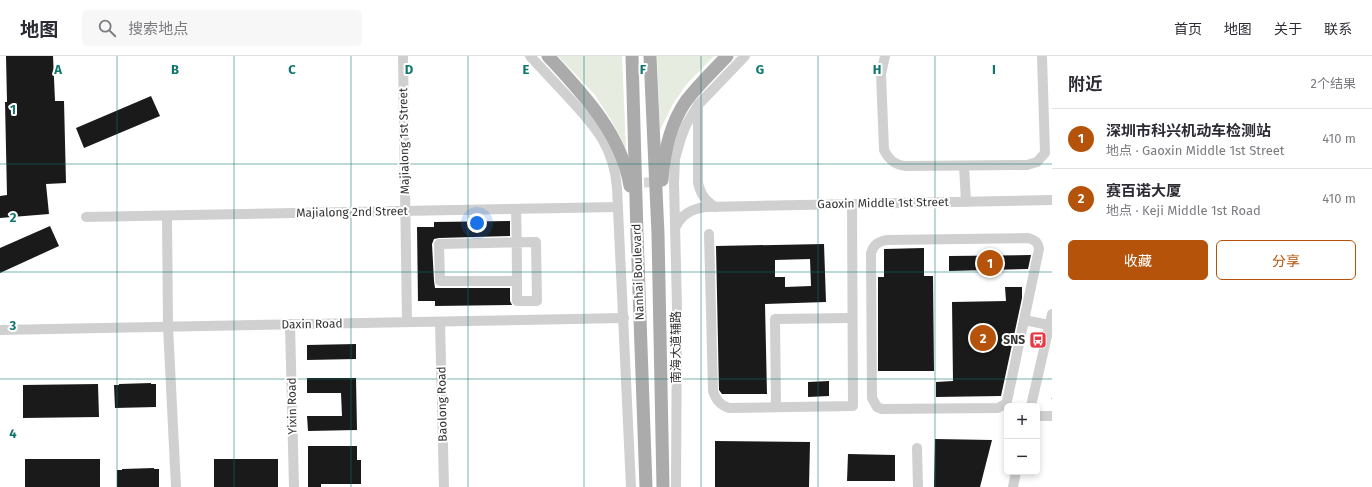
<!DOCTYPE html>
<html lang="zh">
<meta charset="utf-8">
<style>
body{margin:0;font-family:"Fira Sans","Noto Sans SC",sans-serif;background:#f7f7f7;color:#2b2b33}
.controls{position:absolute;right:12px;bottom:12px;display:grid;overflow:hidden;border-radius:6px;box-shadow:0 2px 6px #0003}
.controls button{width:36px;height:36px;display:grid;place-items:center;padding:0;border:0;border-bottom:1px solid #e1e1e2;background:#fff;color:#2b2b33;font:20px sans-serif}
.you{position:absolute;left:477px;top:167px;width:14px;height:14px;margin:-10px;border:3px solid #fff;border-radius:50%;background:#1a73e8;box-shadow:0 0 0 6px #1a73e833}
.badge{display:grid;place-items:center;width:26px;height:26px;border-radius:50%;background:#b45309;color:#fff;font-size:13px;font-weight:700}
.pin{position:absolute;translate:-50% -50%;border:2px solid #fff;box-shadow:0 1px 4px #0006}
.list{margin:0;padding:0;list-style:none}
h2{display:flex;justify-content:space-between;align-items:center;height:52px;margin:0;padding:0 16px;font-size:17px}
h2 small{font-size:13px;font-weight:400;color:#7c7c81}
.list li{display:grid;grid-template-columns:26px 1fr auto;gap:12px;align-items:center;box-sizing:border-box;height:60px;padding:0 16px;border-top:1px solid #e1e1e2}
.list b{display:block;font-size:15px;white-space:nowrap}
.list p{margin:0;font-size:13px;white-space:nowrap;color:#7c7c81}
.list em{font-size:13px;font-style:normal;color:#7c7c81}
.actions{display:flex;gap:8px;padding:12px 16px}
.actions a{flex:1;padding:9px 0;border:1px solid #b45309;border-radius:6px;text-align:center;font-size:14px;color:#b45309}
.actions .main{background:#b45309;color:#fff}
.icon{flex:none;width:22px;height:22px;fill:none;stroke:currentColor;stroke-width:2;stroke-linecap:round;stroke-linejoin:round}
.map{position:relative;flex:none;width:1052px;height:431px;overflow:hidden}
header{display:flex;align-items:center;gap:24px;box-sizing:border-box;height:56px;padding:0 20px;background:#fff;border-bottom:1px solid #e1e1e2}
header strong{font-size:19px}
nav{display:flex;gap:22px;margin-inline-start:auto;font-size:14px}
.search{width:280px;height:36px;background:#f7f7f7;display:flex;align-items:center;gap:10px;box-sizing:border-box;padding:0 14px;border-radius:6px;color:#7c7c81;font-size:15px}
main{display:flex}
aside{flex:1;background:#fff}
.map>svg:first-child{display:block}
.green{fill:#e6ecdf}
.building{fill:#1a1a1a;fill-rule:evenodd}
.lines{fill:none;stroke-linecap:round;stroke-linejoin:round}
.minor-tunnel{stroke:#d6d6d6;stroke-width:10;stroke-dasharray:10 5;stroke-linecap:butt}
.path{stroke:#cdcdcd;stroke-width:1.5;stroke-dasharray:2 2;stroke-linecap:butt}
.minor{stroke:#d0d0d0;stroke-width:10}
.major{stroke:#ababab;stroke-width:13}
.grid{fill:none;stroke:#0f766e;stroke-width:1;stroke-opacity:0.55}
.labels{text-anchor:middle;stroke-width:4;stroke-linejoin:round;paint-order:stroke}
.street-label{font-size:12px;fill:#333;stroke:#fff}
.poi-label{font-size:12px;font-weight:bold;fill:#333;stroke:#fff;text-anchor:end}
.grid-label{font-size:13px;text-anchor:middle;font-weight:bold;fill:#0f766e;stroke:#fff;stroke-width:4;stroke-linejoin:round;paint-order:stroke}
</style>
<header>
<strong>地图</strong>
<div class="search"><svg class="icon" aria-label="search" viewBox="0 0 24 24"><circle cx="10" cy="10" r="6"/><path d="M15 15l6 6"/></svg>搜索地点</div>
<nav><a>首页</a><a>地图</a><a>关于</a><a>联系</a></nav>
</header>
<main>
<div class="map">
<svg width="1052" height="431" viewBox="0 0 1052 431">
<rect width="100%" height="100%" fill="#fff"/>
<g class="green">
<path d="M558,0H622L626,93L613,67L595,39Z"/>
<path d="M657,0H714L686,29L673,48L660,74Z"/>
</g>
<g class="building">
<path d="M6,0H53L55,45H64L66,127L46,128L49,158L0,162V140L7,139L5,46H7Z"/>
<path d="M151,40L160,60L84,92L76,72Z"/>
<path d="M510,165V180L439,182L434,183L432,188L434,225L435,232H510V245L512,249L435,250V245H418L417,171H434V166Z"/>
<path d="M50,170L59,190L0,217V192Z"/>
<path d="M824,188L826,246L765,248L767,338H722L719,334L716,190ZM810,203L811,230L785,231V221H775V204Z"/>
<path d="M924,192V220H933L934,315H878V221H884V193Z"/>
<path d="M1031,199L1028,213L949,215V200Z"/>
<path d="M1005,231H1022V242L1001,340L936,341V326L953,325L952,246L1006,245Z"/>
<path d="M356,288V303L307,304V289Z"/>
<path d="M307,322H356L357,374L308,375L307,360H342L341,337H307Z"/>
<path d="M829,325V340L808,341V326Z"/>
<path d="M151,327V328H156V351L115,352L114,329H119V328Z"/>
<path d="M98,328L99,361L23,362V329Z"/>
<path d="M935,383L992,384L980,431H934Z"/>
<path d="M715,385L810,386L809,431H715Z"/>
<path d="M308,390H357V404H361V428H321V431H308Z"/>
<path d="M848,398L895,399V425H847Z"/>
<rect x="25" y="403" width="75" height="28"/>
<rect x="214" y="403" width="64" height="28"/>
<path d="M154,412V413H159V431H117V414H122V413Z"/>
</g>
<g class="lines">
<path class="minor-tunnel" d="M629,127L661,126"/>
<path class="path" d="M1051,343L1052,342"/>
<g class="minor">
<path d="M403,0L407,266"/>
<path d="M530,0C543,14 556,28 570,43C596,71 614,92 617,132L631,431"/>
<path d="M885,0L881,18L884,94C889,104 895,109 906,110L1027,109L1037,106L1045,97L1042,0"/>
<path d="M698,49V127C701,139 705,144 715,151"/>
<path d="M964,110L966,146"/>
<path d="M516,153C517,184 517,215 517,245H537L536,186L439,188L440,225H517"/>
<path d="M167,160L168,271L176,431"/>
<path d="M86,161L618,151"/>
<path d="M675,172C682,158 691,153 706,151L1052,144"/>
<path d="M709,178L713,335C716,344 720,349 729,352L853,350L852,148"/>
<path d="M1028,182C1035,184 1038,186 1039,193L1007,345L1005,348L998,352L882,353L877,351L872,342L871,197C874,188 878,186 886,184Z"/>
<path d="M1024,264L1049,269"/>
<path d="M440,266L444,431"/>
<path d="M290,268L294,431"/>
<path d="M0,274L624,262"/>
<path d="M1031,350L1052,258"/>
<path d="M776,351L775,263L852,262"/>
<path d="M1037,360H1052"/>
<path d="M917,392L918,431"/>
<path d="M676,431L677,252L674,126L675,103L681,82L686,69L698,49L745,0"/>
<path d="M1013,431L1016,416"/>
</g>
<g class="major">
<path d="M548,0C583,38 621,77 630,130"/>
<path d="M632,0L637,178L646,431"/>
<path d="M650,0L658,178L663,431"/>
<path d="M662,124C664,97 670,68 686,45C698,29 713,15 727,0"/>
</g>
</g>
<path class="grid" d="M117,0V431M234,0V431M351,0V431M468,0V431M584,0V431M701,0V431M818,0V431M935,0V431M0,108H1052M0,216H1052M0,323H1052"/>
<defs>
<g id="bus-square" transform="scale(0.9)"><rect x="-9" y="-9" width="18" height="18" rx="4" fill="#e63946" stroke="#fff"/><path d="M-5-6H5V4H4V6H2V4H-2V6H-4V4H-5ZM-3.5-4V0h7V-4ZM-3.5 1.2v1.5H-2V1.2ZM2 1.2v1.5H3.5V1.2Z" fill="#fff"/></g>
</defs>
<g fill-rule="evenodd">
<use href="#bus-square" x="1038" y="284"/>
</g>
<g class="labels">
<g class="street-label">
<text transform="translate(404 85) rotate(-91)" y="4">Majialong 1st Street</text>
<text transform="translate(883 147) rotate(-1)" y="4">Gaoxin Middle 1st Street</text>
<text transform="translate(352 156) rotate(-1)" y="4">Majialong 2nd Street</text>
<text transform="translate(638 216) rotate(-92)" y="4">Nanhai Boulevard</text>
<text transform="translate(312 268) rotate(-1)" y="4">Daxin Road</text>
<text transform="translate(676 291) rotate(-90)" y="4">南海大道辅路</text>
<text transform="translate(442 348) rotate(-91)" y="4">Baolong Road</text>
<text transform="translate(292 350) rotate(-91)" y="4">Yixin Road</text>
</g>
<g class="poi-label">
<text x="1025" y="288">SNS</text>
</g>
</g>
<g class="grid-label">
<text x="58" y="18">A</text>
<text x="175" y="18">B</text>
<text x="292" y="18">C</text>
<text x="409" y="18">D</text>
<text x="526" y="18">E</text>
<text x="643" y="18">F</text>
<text x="760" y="18">G</text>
<text x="877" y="18">H</text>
<text x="994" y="18">I</text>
<text x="13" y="58">1</text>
<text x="13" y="166">2</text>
<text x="13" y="274">3</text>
<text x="13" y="382">4</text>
</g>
</svg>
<div class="controls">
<button>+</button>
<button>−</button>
</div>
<div class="you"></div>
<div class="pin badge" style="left:990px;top:207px">1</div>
<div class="pin badge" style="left:983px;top:282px">2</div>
</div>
<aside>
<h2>附近<small>2个结果</small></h2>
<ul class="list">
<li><span class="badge">1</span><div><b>深圳市科兴机动车检测站</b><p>地点 · Gaoxin Middle 1st Street</p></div><em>410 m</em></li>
<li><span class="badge">2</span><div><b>赛百诺大厦</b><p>地点 · Keji Middle 1st Road</p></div><em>410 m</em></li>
</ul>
<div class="actions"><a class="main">收藏</a><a>分享</a></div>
</aside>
</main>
